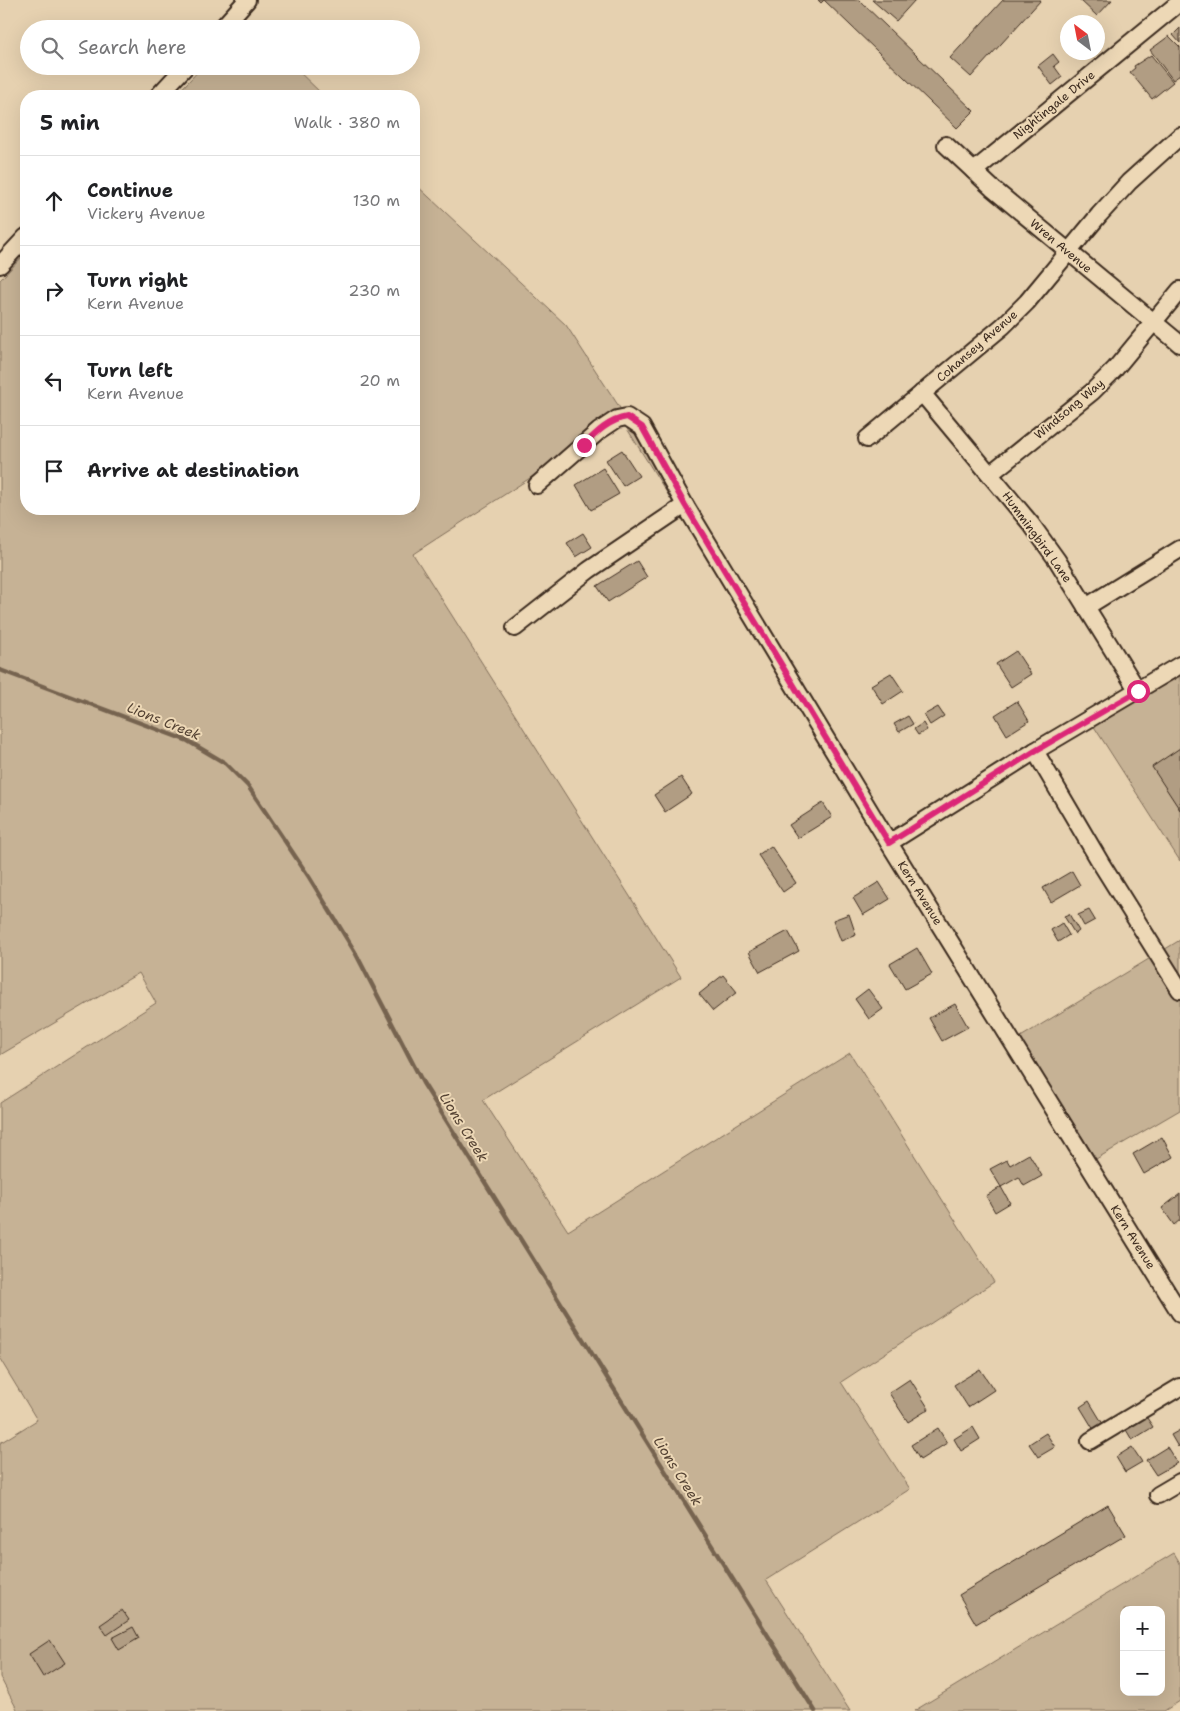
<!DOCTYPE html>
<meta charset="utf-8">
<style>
body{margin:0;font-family:"Shantell Sans",sans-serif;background:#f6f6f6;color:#202124}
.controls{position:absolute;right:15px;bottom:15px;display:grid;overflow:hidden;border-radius:10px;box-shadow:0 5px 20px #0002}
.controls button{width:45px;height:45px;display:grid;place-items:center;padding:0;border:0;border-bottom:1px solid #e0e0e0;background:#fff;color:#202124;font:25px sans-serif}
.compass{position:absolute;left:1060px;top:15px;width:45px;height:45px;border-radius:50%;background:#fff;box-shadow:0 5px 20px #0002;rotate:328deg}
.stop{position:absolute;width:15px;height:15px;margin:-11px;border:4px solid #db2777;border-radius:50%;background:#fff}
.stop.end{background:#db2777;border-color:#fff;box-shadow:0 1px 5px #0008}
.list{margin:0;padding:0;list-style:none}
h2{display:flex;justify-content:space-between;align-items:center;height:65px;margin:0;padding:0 20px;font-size:21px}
h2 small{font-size:16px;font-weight:400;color:#757577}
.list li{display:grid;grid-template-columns:32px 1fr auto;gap:15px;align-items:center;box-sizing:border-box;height:90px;padding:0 20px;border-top:1px solid #e0e0e0}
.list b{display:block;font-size:19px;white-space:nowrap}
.list p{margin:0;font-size:16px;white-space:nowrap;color:#757577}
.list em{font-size:16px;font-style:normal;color:#757577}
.icon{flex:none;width:28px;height:28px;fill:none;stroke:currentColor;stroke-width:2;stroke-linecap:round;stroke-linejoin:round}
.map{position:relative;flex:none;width:1180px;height:1711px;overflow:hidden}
.search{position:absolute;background:#fff;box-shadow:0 5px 20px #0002;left:20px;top:20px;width:400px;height:55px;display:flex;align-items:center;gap:12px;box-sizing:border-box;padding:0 18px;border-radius:28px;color:#757577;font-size:19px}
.panel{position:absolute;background:#fff;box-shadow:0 5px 20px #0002;left:20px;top:90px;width:400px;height:425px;border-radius:20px}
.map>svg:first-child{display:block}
.green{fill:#c6b295;stroke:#806e5a;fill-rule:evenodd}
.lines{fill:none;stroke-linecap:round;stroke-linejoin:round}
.stream{stroke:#766450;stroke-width:4.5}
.building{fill:#b19d83;stroke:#3b2a1e}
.minor-casing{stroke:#3b2a1e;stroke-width:20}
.minor{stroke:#edd8b6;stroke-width:16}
.route{stroke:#db2777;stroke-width:6}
.labels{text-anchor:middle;stroke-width:4;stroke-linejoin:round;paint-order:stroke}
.street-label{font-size:12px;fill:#3b2a1e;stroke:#edd8b6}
.water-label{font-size:14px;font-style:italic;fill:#544233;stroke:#edd8b6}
</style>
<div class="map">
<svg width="1180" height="1711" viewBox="0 0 1180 1711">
<rect width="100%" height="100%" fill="#e6d1b0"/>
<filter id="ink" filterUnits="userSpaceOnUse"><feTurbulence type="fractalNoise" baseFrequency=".02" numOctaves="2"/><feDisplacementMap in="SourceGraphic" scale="10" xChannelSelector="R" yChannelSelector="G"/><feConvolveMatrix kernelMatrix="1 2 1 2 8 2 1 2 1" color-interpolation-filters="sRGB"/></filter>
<g filter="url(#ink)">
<g class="green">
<path d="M203,66H293L324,96H175Z"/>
<path d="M414,183L566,325L670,485L886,845L621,419L413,554L681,977L483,1100L568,1231L850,1053L994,1282L841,1382L910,1489L766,1580L850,1711H18L0,1677V1443L37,1420L0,1359V1103L156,1003L139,973L0,1055V280L26,253V509H414Z"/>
<path d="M1180,673V861L1093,725Z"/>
<path d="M1180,940V1110L1096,1159L1019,1038Z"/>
<path d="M1174,1553L1180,1563V1701L1164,1711H914ZM1124,1610H1161V1692H1124Z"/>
</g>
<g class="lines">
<path class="stream" d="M0,670L188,741L225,763L248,786L309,877L355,952L423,1083L815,1711"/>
</g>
<g class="building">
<path d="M818,0H859L974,111L957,128L824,0L821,3Z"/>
<path d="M872,0H915L896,21Z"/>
<path d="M1003,0H1041L971,77L950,58Z"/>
<path d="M1080,0H1112L1097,16Z"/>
<path d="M1180,28V43L1173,35Z"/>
<path d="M1169,36L1180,47V75L1173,80L1150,50Z"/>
<path d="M1053,54L1059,62L1054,66L1062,77L1052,85L1038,66Z"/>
<path d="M1151,55L1173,82L1152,99L1130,72L1135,68L1134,66Z"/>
<path d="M622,450L639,476L623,486L606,460Z"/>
<path d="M603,468L619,494L591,510L576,485Z"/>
<path d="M583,533L592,547L576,557L567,543Z"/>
<path d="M637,561L647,577L608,602L597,586Z"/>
<path d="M1016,651L1031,674L1011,687L996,664Z"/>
<path d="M891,673L903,691L883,704L871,685Z"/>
<path d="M1017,701L1029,721L1007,735L995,715Z"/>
<path d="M938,707L944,716L930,725L924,715Z"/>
<path d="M908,716L913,724L899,732L894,724Z"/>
<path d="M923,723L927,730L918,735L914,729Z"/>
<path d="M1180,748V810L1152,767Z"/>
<path d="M681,777L692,794L665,812L654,795Z"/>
<path d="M823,803L832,817L798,838L789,825Z"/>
<path d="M771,846L796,883L783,892L758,855Z"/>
<path d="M1072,871L1080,885L1051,902L1043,888Z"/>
<path d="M879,882L890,899L863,915L853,898Z"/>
<path d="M1089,910L1095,920L1084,926L1078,915Z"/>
<path d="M849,914L856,935L841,941L833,920Z"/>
<path d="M1069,914L1079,931L1075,934L1064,916Z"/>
<path d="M1062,923L1069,935L1058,942L1051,930Z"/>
<path d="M788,931L799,951L760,972L749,952Z"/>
<path d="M917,948L932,974L905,989L890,964Z"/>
<path d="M723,975L737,992L713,1011L699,994Z"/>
<path d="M868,989L883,1009L869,1019L855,999Z"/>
<path d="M955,1004L968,1027L942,1041L929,1018Z"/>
<path d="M1162,1137L1173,1157L1144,1174L1133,1154Z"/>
<path d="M1029,1154L1042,1176L1024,1186L1019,1177L1001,1187L990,1169L1007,1160L1010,1165Z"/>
<path d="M1001,1187L1010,1203L995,1212L986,1196Z"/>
<path d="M1180,1194V1220L1174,1225L1162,1208Z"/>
<path d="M980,1369L994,1390L968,1407L954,1385Z"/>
<path d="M910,1379L929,1409L908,1422L889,1393Z"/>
<path d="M1089,1401L1103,1424L1094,1430L1080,1407Z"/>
<path d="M1145,1415L1153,1427L1132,1440L1125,1428Z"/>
<path d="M973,1427L980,1439L961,1451L954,1439Z"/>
<path d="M938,1428L947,1443L920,1460L911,1445Z"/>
<path d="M1180,1430V1445L1178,1447L1171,1435Z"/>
<path d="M1046,1433L1055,1447L1038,1457L1029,1444Z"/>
<path d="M1132,1447L1142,1462L1125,1472L1116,1457Z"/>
<path d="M1167,1447L1177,1463L1156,1475L1146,1460Z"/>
<path d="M1108,1505L1126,1535L976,1624L959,1595Z"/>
<path d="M122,1610L129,1620L107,1635L100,1625Z"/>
<path d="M133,1627L139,1638L119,1650L112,1638Z"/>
<path d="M50,1640L65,1663L43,1677L29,1654Z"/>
</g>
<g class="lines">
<g class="minor-casing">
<g id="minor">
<path d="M221,29L247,0"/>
<path d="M158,96L186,66"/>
<path d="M946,145L992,188L1180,344"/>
<path d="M974,171L1180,2"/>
<path d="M0,265L26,237"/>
<path d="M922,393L1031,524L1057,560L1138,691"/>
<path d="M867,439L1003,326L1027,302L1099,215L1129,182L1180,136"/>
<path d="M990,474L1092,392L1115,369L1180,290"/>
<path d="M537,485L599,431L617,419L627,417L642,427L685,505L889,843L1180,1313"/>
<path d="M1086,607L1180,549"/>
<path d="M515,628L589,570L685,505"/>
<path d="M1035,751L1102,865L1180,990"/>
<path d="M889,843L1035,751L1180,665"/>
<path d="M1090,1441L1180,1387"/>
<path d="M1158,1495L1180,1482"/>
</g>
</g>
<use href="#minor" class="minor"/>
</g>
</g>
<g class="lines" filter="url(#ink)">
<path class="route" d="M584,445C597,432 609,420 627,417L642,427L685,505L889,843L1035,751L1138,691"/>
</g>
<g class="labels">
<g class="street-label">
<text transform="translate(1054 105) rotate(-39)" y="4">Nightingale Drive</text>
<text transform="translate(1061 246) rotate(40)" y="4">Wren Avenue</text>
<text transform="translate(977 346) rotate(-41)" y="4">Cohansey Avenue</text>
<text transform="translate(1069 409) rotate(-40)" y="4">Windsong Way</text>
<text transform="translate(1037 537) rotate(54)" y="4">Hummingbird Lane</text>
<text transform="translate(920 893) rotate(58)" y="4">Kern Avenue</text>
<text transform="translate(1133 1237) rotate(58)" y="4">Kern Avenue</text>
</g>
<g class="water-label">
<text transform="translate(164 721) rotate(22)" y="5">Lions Creek</text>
<text transform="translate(464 1127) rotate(58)" y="5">Lions Creek</text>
<text transform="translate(678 1471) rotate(58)" y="5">Lions Creek</text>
</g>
</g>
</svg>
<div class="controls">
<button>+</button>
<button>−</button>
</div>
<svg class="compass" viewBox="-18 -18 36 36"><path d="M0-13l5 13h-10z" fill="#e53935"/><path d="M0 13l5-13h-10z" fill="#757577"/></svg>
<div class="stop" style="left:1138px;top:691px"></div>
<div class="stop end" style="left:584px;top:445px"></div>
<div class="search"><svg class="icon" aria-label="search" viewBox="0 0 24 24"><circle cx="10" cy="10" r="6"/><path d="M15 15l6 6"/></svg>Search here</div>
<section class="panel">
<h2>5 min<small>Walk · 380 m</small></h2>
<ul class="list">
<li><svg class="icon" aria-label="ahead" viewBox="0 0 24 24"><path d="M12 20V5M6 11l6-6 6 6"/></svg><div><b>Continue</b><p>Vickery Avenue</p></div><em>130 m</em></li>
<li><svg class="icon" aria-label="right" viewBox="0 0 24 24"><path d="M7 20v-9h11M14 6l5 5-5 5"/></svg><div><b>Turn right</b><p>Kern Avenue</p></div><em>230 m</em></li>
<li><svg class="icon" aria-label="left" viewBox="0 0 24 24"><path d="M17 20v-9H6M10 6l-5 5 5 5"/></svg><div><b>Turn left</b><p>Kern Avenue</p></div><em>20 m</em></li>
<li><svg class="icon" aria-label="arrive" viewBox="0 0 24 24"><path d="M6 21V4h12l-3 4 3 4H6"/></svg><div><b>Arrive at destination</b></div></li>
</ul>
</section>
</div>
